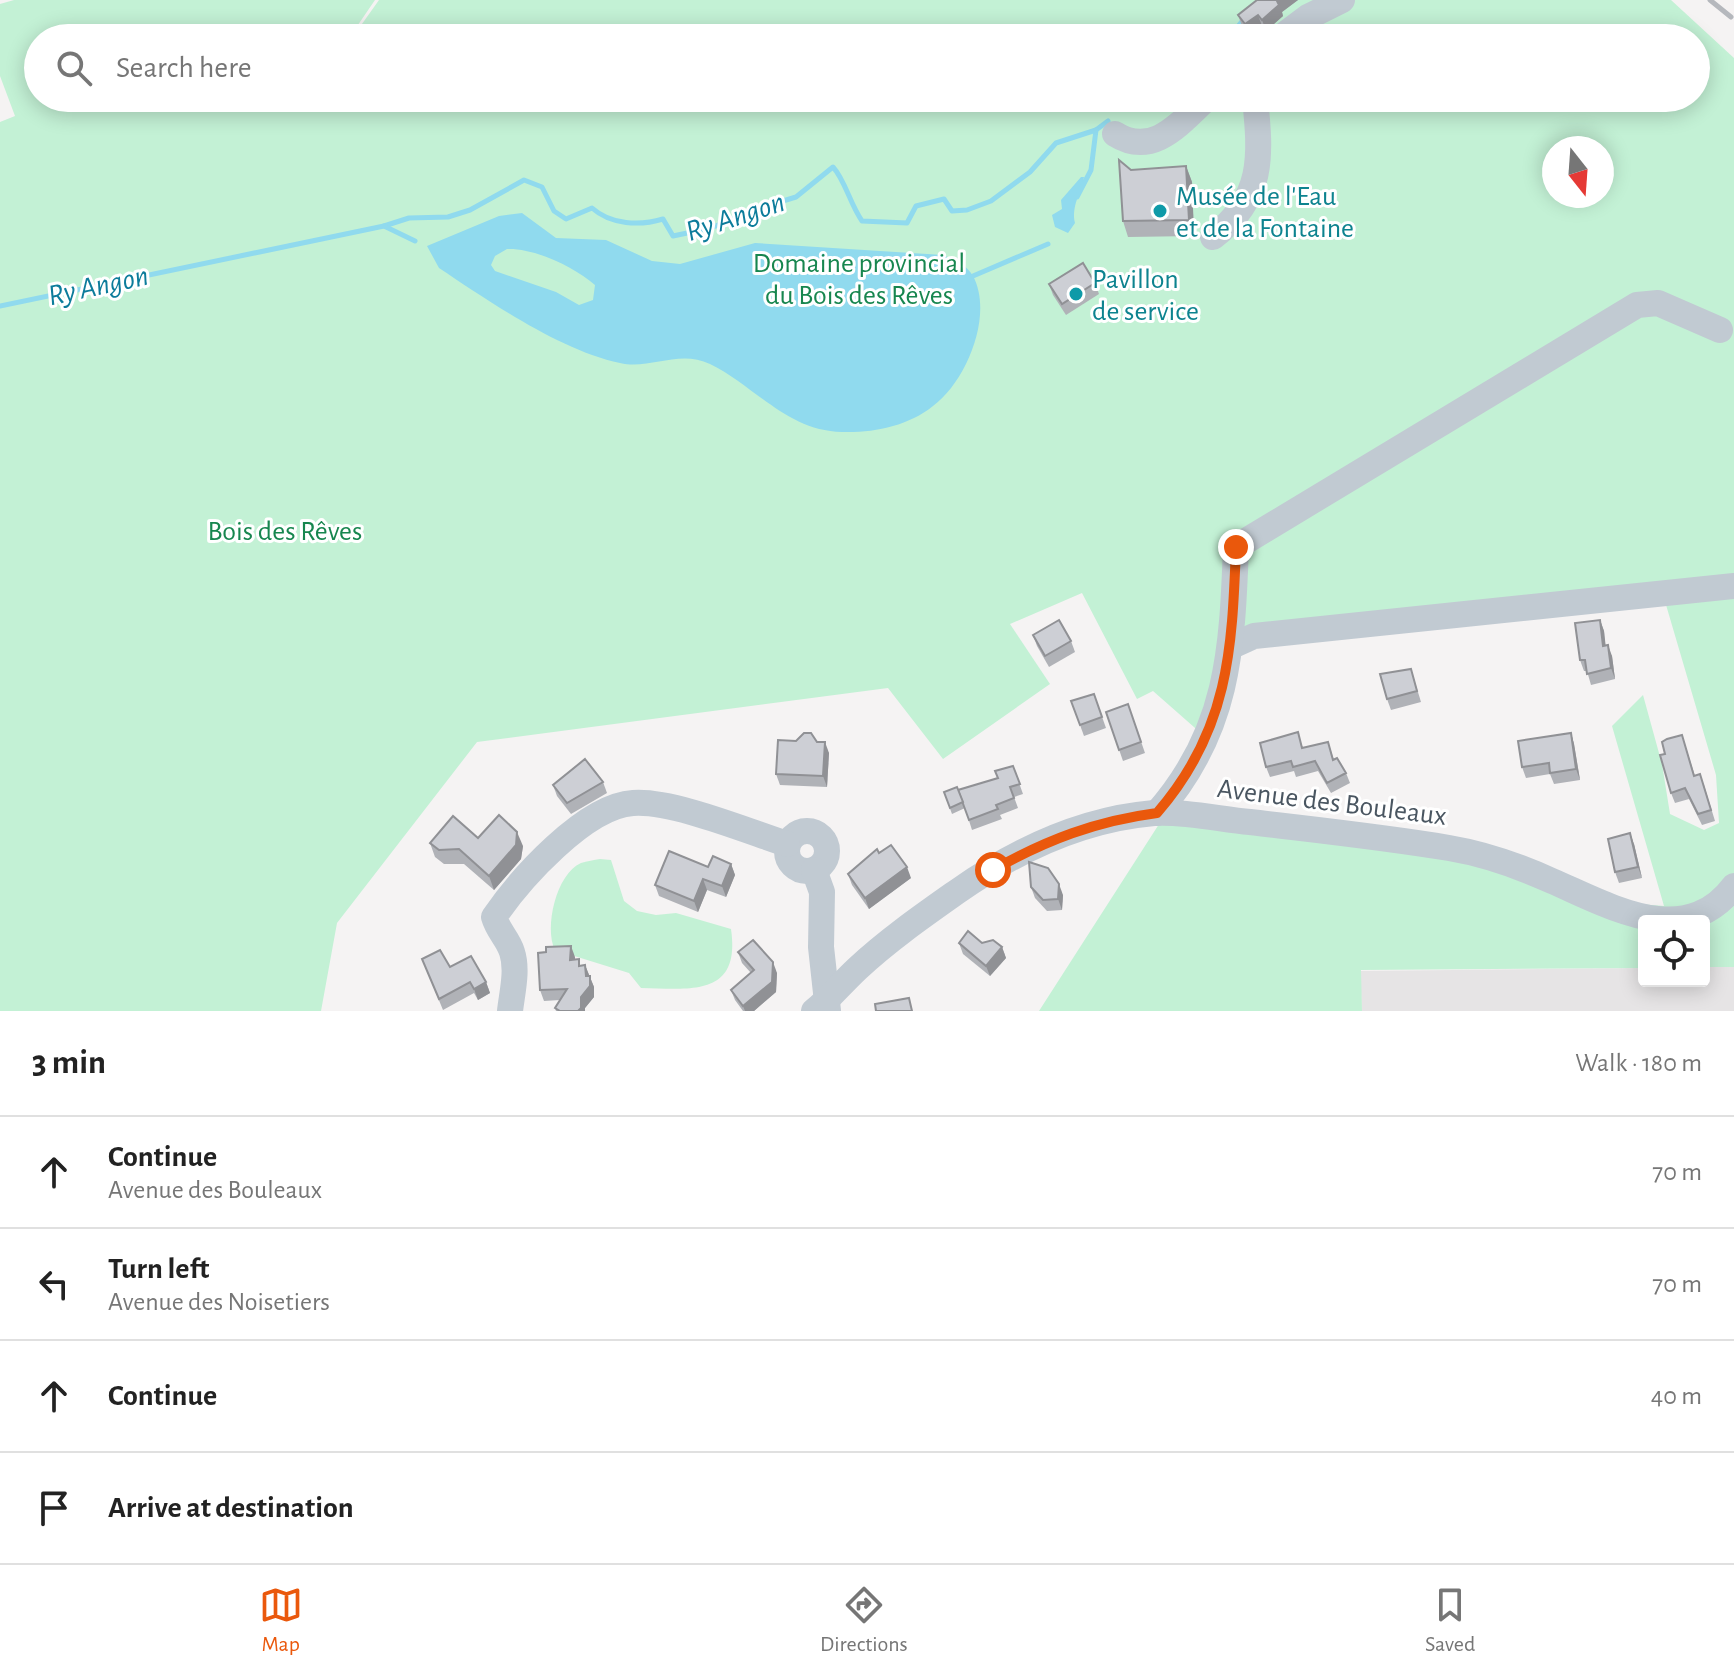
<!DOCTYPE html>
<meta charset="utf-8">
<style>
body{margin:0;font-family:"Alegreya Sans",sans-serif;background:#f6f6f6;color:#222}
.controls{position:absolute;right:24px;bottom:24px;display:grid;overflow:hidden;border-radius:8px;box-shadow:0 4px 20px #0003}
.controls button{width:72px;height:72px;display:grid;place-items:center;padding:0;border:0;border-bottom:2px solid #e0e0e0;background:#fff;color:#222;font:40px sans-serif}
.compass{position:absolute;left:1542px;top:136px;width:72px;height:72px;border-radius:50%;background:#fff;box-shadow:0 4px 20px #0003;rotate:163deg}
.stop{position:absolute;width:24px;height:24px;margin:-18px;border:6px solid #ea580c;border-radius:50%;background:#fff}
.stop.end{background:#ea580c;border-color:#fff;box-shadow:0 2px 8px #0008}
.list{margin:0;padding:0;list-style:none}
h2{display:flex;justify-content:space-between;align-items:center;height:104px;margin:0;padding:0 32px;font-size:34px}
h2 small{font-size:26px;font-weight:400;color:#767676}
.list li{display:grid;grid-template-columns:52px 1fr auto;gap:24px;align-items:center;box-sizing:border-box;height:112px;padding:0 32px;border-top:2px solid #e0e0e0}
.list b{display:block;font-size:30px;white-space:nowrap}
.list p{margin:0;font-size:26px;white-space:nowrap;color:#767676}
.list em{font-size:26px;font-style:normal;color:#767676}
.icon{flex:none;width:44px;height:44px;fill:none;stroke:currentColor;stroke-width:2;stroke-linecap:round;stroke-linejoin:round}
.map{position:relative;flex:none;width:1734px;height:1011px;overflow:hidden}
.search{position:absolute;background:#fff;box-shadow:0 4px 20px #0003;left:24px;right:24px;top:24px;height:88px;display:flex;align-items:center;gap:20px;box-sizing:border-box;padding:0 28px;border-radius:44px;color:#767676;font-size:30px}
.sheet{height:552px;background:#fff}
nav{display:flex;justify-content:space-around;align-items:center;box-sizing:border-box;height:112px;border-top:2px solid #e0e0e0;background:#fff;font-size:22px;color:#767676}
nav a{display:grid;justify-items:center;gap:4px}
nav .on{color:#ea580c}
.map>svg:first-child{display:block}
.education{fill:#e6e4e5}
.green{fill:#c3f1d5;fill-rule:evenodd}
.water{fill:#90daee;fill-rule:evenodd}
.lines{fill:none;stroke-linecap:round;stroke-linejoin:round}
.stream{stroke:#90daee;stroke-width:5}
.minor{stroke:#c1cad2;stroke-width:26}
.rail{stroke:#b5b8bd;stroke-width:5}
.wall{fill:#b0b2b7}
.shaded-wall{fill:#909195}
.building{fill:#cdcfd5;stroke:#909195;stroke-width:2}
.route{stroke:#ea580c;stroke-width:10}
.culture-dot{fill:#0f9aa8;stroke:#fff;stroke-width:3}
.labels{text-anchor:middle;stroke-width:6;stroke-linejoin:round;paint-order:stroke}
.culture-label{font-size:28px;fill:#0d838f;stroke:#fff;text-anchor:start}
.park-label{font-size:28px;fill:#17864f;stroke:#fff}
.street-label{font-size:28px;fill:#4a5661;stroke:#fff}
.water-label{font-size:30px;font-style:italic;fill:#0c7c9b;stroke:#fff}
</style>
<div class="map">
<svg width="1734" height="1011" viewBox="0 0 1734 1011">
<rect width="100%" height="100%" fill="#f5f3f3"/>
<path class="education" d="M1704,967H1734V1011H1362L1360,971L1644,968V981H1704Z"/>
<g class="green">
<path d="M14,0H375L349,38H38V98H1696V38H352L379,0H1671L1734,58V967H1704V921H1644V968L1361,970L1362,1011H1039L1161,821L1420,834L1613,902L1664,906L1612,726L1643,695L1662,764L1670,814L1704,830L1719,823L1716,775L1664,598L1238,650L1211,742L1153,691L1137,699L1082,593L1010,624L1050,684L943,759L888,688L477,742L337,923L321,1011H0V122L15,116L0,76V4ZM1554,148H1602V196H1554Z"/>
<path d="M600,859L611,860L624,901L637,911L656,915L676,913L731,929C741,997 691,989 641,988L629,973L555,950C544,928 556,874 581,863C587,861 594,860 600,859Z"/>
</g>
<g class="water">
<path d="M1081,177H1084C1081,192 1071,207 1075,223L1068,233L1055,227L1052,215L1062,209L1061,200Z"/>
<path d="M522,213L556,238L606,240L652,261L680,264L755,243L943,255C954,260 967,265 973,276C994,315 966,382 933,406C908,426 874,433 842,432C787,431 755,386 710,364C679,349 650,370 620,363C561,351 490,302 439,268L427,246L499,216ZM507,249C535,248 574,267 595,285L593,300L579,305L556,292L495,271L491,265L495,256Z"/>
</g>
<g class="lines">
<g class="stream">
<path d="M1229,38L1243,20"/>
<path d="M1150,98L1166,107L1174,98"/>
<path d="M1127,107V98"/>
<path d="M1077,197L1091,170L1096,130L1108,121"/>
<path d="M384,226L409,218L448,217L470,210L524,180L542,187L554,211L566,219L592,208C611,225 640,226 663,219L673,236L711,228L753,210L796,197L833,167C845,180 850,204 862,221L907,223L916,206L944,199L952,211L967,210L991,201L1030,172L1056,143L1096,130"/>
<path d="M973,276L1048,244"/>
<path d="M0,306L384,226L415,241"/>
</g>
<g class="minor">
<path d="M1280,38L1308,17L1342,0"/>
<path d="M1115,134C1153,158 1180,123 1207,98"/>
<path d="M1213,237C1264,198 1261,157 1255,98"/>
<path d="M1232,646L1254,636L1734,586"/>
<path d="M1157,813C1229,731 1232,650 1236,547L1637,305L1658,303L1720,330"/>
<circle cx="807" cy="851" r="20"/>
<path d="M814,870L822,892L821,947L828,1011"/>
<path d="M510,1011C512,993 518,970 512,952C508,939 498,931 494,917C520,879 585,806 633,803C672,800 747,831 787,844"/>
<path d="M814,1011C830,998 842,983 857,969C888,940 924,915 958,891C1015,851 1083,819 1154,813C1184,811 1219,819 1250,822C1316,830 1383,837 1449,848C1485,854 1519,866 1552,881C1610,906 1685,951 1734,886"/>
</g>
<path class="rail" d="M1710,0L1731,17"/>
</g>
<g class="wall">
<path d="M1257,0H1298L1282,12L1283,16L1266,31L1262,26L1249,35L1242,26L1238,15Z"/>
<path d="M1186,166L1192,182L1194,236L1128,237L1123,221Z"/>
<path d="M1095,283L1099,294L1066,315L1053,295L1049,284Z"/>
<path d="M1600,620L1604,631L1605,646L1612,656L1615,679L1591,685L1587,671H1584L1580,660Z"/>
<path d="M1033,635L1071,641L1075,652L1049,667L1037,646Z"/>
<path d="M1411,669L1421,702L1391,710L1387,699Z"/>
<path d="M1094,694L1106,728L1084,736L1080,725Z"/>
<path d="M1128,704L1145,753L1123,761L1106,712Z"/>
<path d="M1571,733L1574,744L1580,780L1554,784L1550,774L1526,778L1522,767Z"/>
<path d="M1682,735L1695,776L1704,785L1715,821L1702,825L1689,799L1675,803L1671,793Z"/>
<path d="M817,742L829,753L827,787L780,785L776,774Z"/>
<path d="M1328,742L1334,760L1346,773L1350,783L1331,793L1318,771L1296,777L1294,771L1270,777L1266,767L1303,748Z"/>
<path d="M1013,766L1023,794L1014,797L1018,808L1000,815L1002,819L972,830L965,808L952,814L944,792L962,800L998,778Z"/>
<path d="M603,782L607,793L571,814L557,796L553,785Z"/>
<path d="M478,838L523,846L521,859L494,890L464,864H444L435,857L430,843Z"/>
<path d="M1634,844L1642,878L1619,883L1615,872Z"/>
<path d="M731,864L735,875L726,897L707,890L698,912L659,896L655,885L708,867Z"/>
<path d="M848,874L911,878L869,909L852,885Z"/>
<path d="M1031,887L1063,895L1062,910L1047,911L1035,898Z"/>
<path d="M959,943H982L1002,947L1006,958L990,976L963,954Z"/>
<path d="M738,952L777,973L776,992L754,1011H743L735,1000L731,990L751,973L742,963Z"/>
<path d="M575,957V960L581,966L585,965L594,987V997L585,1008V1011H556L555,1008L560,1000L544,1001L540,990Z"/>
<path d="M422,959L450,967L486,982L490,993L478,1000L474,993L443,1010Z"/>
</g>
<g class="shaded-wall">
<path d="M1279,0H1298L1282,12L1283,16L1266,31L1262,20Z"/>
<path d="M1258,15L1262,26L1249,35L1245,24Z"/>
<path d="M1186,166L1192,182L1194,236L1189,220Z"/>
<path d="M1600,620L1604,631L1607,657L1603,646Z"/>
<path d="M1608,645L1612,656L1615,679L1611,668Z"/>
<path d="M1571,733L1574,744L1580,780L1576,769Z"/>
<path d="M825,742L829,753L827,787L823,776Z"/>
<path d="M517,832L523,846L521,859L494,890L489,876Z"/>
<path d="M1630,833L1634,844L1642,878L1638,867Z"/>
<path d="M731,864L735,875L726,897L722,886Z"/>
<path d="M907,867L911,878L869,909L865,898Z"/>
<path d="M703,879L707,890L698,912L694,901Z"/>
<path d="M1059,884L1063,895L1062,910L1058,899Z"/>
<path d="M571,946L575,957L574,970L570,960Z"/>
<path d="M1002,947L1006,958L990,976L986,966Z"/>
<path d="M773,962L777,973L776,992L754,1011H745L743,1006Z"/>
<path d="M585,965L594,987V997L585,1008V1011H578L586,976Z"/>
<path d="M486,982L490,993L478,1000L474,989Z"/>
</g>
<g class="building">
<path d="M1257,0H1279L1277,1L1279,5L1262,20L1258,15L1245,24L1238,15Z"/>
<path d="M1119,160L1131,170L1186,166L1189,220L1123,221Z"/>
<path d="M1083,263L1095,283L1062,304L1049,284Z"/>
<path d="M1059,620L1071,641L1045,656L1033,635Z"/>
<path d="M1600,620L1603,646L1608,645L1611,668L1587,674L1585,660H1580L1575,623Z"/>
<path d="M1411,669L1417,691L1387,699L1380,674Z"/>
<path d="M1094,694L1102,717L1080,725L1071,701Z"/>
<path d="M1128,704L1141,742L1119,750L1106,712Z"/>
<path d="M1298,732L1302,748L1328,742L1333,760L1337,758L1346,773L1327,783L1315,761L1293,767L1291,761L1266,767L1260,743Z"/>
<path d="M804,733H811L817,742H825L823,776L776,774L778,740L796,741Z"/>
<path d="M1571,733L1576,769L1550,773L1549,763L1522,767L1518,741Z"/>
<path d="M1682,735L1694,776L1700,774L1711,810L1698,814L1685,788L1671,793L1660,755L1665,754L1662,742L1667,739Z"/>
<path d="M585,759L603,782L567,803L553,785Z"/>
<path d="M1013,766L1020,784L1010,787L1014,798L996,805L998,809L969,820L958,790L998,778L995,771Z"/>
<path d="M957,787L963,802L950,808L944,792Z"/>
<path d="M499,815L517,832L516,845L489,876L459,849L439,850L430,843L453,816L478,838Z"/>
<path d="M1630,833L1638,867L1615,872L1608,839Z"/>
<path d="M891,845L907,867L865,898L848,874L877,849L879,853Z"/>
<path d="M669,851L708,867L713,856L731,864L722,886L703,879L694,901L655,885Z"/>
<path d="M1029,862L1048,868L1059,884L1058,899L1043,900L1031,887Z"/>
<path d="M968,931L982,943L993,940L1002,947L986,966L959,943Z"/>
<path d="M753,940L773,962L772,982L743,1006L731,990L754,970L738,952Z"/>
<path d="M571,946L570,960L579,959V966L585,965L586,976H590V986L581,997V1008L578,1011H560L555,1008L567,989L540,990L538,953L546,952V947Z"/>
<path d="M440,950L450,967L471,956L486,982L474,989L470,982L439,999L422,959Z"/>
<path d="M909,998L912,1011H876L875,1004Z"/>
</g>
<g class="lines">
<path class="route" d="M993,870C1046,840 1096,821 1157,813C1229,730 1232,650 1236,547"/>
</g>
<g class="culture-dot">
<circle cx="1160" cy="211" r="8"/>
<circle cx="1076" cy="294" r="8"/>
</g>
<g class="labels">
<g class="culture-label">
<text x="1176" y="205">Musée de l'Eau<tspan x="1176" dy="32">et de la Fontaine</tspan></text>
<text x="1092" y="288">Pavillon<tspan x="1092" dy="32">de service</tspan></text>
</g>
<g class="park-label">
<text x="859" y="272">Domaine provincial<tspan x="859" dy="32">du Bois des Rêves</tspan></text>
<text x="285" y="540">Bois des Rêves</text>
</g>
<g class="street-label">
<text transform="translate(1332 801) rotate(7)" y="10">Avenue des Bouleaux</text>
</g>
<g class="water-label">
<text transform="translate(735 216) rotate(-18)" y="10">Ry Angon</text>
<text transform="translate(98 285) rotate(-12)" y="10">Ry Angon</text>
</g>
</g>
</svg>
<div class="controls">
<button><svg class="icon" aria-label="locate" viewBox="0 0 24 24"><circle cx="12" cy="12" r="6"/><path d="M12 2v4M12 18v4M2 12h4M18 12h4"/></svg></button>
</div>
<svg class="compass" viewBox="-18 -18 36 36"><path d="M0-13l5 13h-10z" fill="#e53935"/><path d="M0 13l5-13h-10z" fill="#767676"/></svg>
<div class="stop" style="left:993px;top:870px"></div>
<div class="stop end" style="left:1236px;top:547px"></div>
<div class="search"><svg class="icon" aria-label="search" viewBox="0 0 24 24"><circle cx="10" cy="10" r="6"/><path d="M15 15l6 6"/></svg>Search here</div>
</div>
<section class="sheet">
<h2>3 min<small>Walk · 180 m</small></h2>
<ul class="list">
<li><svg class="icon" aria-label="ahead" viewBox="0 0 24 24"><path d="M12 20V5M6 11l6-6 6 6"/></svg><div><b>Continue</b><p>Avenue des Bouleaux</p></div><em>70 m</em></li>
<li><svg class="icon" aria-label="left" viewBox="0 0 24 24"><path d="M17 20v-9H6M10 6l-5 5 5 5"/></svg><div><b>Turn left</b><p>Avenue des Noisetiers</p></div><em>70 m</em></li>
<li><svg class="icon" aria-label="ahead" viewBox="0 0 24 24"><path d="M12 20V5M6 11l6-6 6 6"/></svg><div><b>Continue</b></div><em>40 m</em></li>
<li><svg class="icon" aria-label="arrive" viewBox="0 0 24 24"><path d="M6 21V4h12l-3 4 3 4H6"/></svg><div><b>Arrive at destination</b></div></li>
</ul>
</section>
<nav>
<a class="on"><svg class="icon" aria-label="map" viewBox="0 0 24 24"><path d="M3 6l6-2 6 2 6-2v14l-6 2-6-2-6 2zM9 4v14M15 6v14"/></svg>Map</a>
<a><svg class="icon" aria-label="directions" viewBox="0 0 24 24"><path d="M12 3l9 9-9 9-9-9zM9 14v-3h6M13 9l2 2-2 2"/></svg>Directions</a>
<a><svg class="icon" aria-label="saved" viewBox="0 0 24 24"><path d="M7 4h10v16l-5-4-5 4z"/></svg>Saved</a>
</nav>
